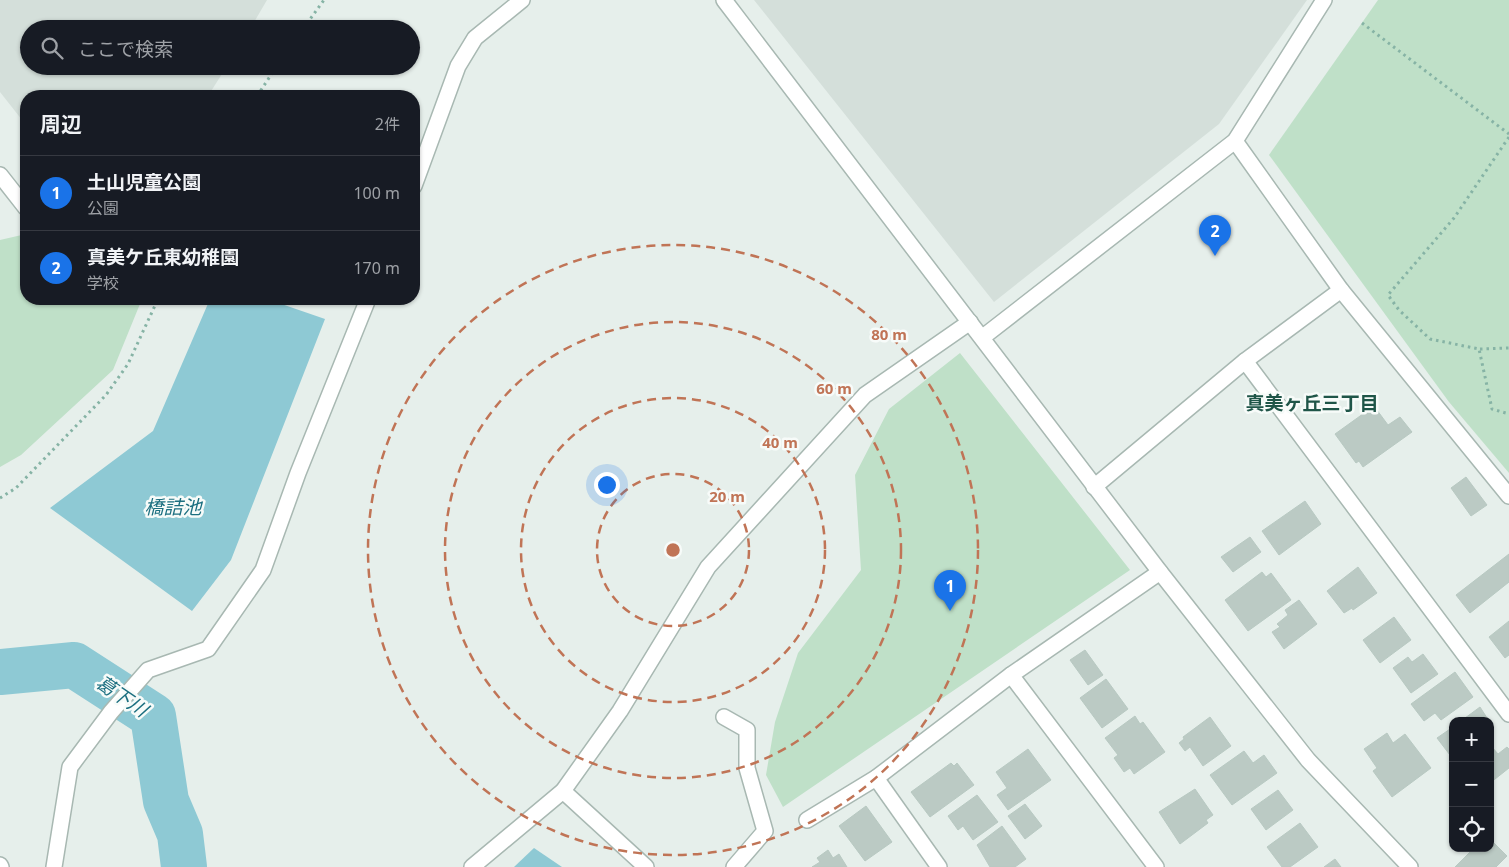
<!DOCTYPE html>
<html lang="ja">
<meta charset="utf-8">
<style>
body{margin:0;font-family:"Noto Sans","Noto Sans JP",sans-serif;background:#20242c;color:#f1f3f6}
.controls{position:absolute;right:15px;bottom:15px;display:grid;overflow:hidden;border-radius:10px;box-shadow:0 1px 4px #0004}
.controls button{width:45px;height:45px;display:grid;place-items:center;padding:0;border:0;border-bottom:1px solid #363941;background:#171b24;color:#f1f3f6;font:25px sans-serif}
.you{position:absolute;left:606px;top:484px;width:18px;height:18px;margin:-12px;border:4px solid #fff;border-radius:50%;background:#1a73e8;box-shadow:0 0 0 8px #1a73e833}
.badge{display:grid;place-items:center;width:32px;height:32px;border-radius:50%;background:#1a73e8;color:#fff;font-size:16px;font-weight:700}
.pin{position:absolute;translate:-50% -41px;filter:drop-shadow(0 1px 2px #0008)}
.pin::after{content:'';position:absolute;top:26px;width:18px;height:15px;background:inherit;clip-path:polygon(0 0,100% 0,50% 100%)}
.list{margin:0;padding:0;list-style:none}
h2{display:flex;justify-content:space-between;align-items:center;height:65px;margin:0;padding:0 20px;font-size:21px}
h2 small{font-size:16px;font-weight:400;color:#9ea1a6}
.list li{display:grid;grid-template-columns:32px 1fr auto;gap:15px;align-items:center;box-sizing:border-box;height:75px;padding:0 20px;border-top:1px solid #363941}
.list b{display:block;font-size:19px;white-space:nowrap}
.list p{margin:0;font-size:16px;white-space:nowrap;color:#9ea1a6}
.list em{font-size:16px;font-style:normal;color:#9ea1a6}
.icon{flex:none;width:28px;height:28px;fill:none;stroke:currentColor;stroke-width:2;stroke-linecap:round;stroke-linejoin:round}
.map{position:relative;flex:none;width:1509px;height:867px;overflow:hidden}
.search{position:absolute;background:#171b24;box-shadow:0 1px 4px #0004;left:20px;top:20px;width:400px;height:55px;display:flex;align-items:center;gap:12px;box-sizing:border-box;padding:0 18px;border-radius:28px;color:#9ea1a6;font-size:19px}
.panel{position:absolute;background:#171b24;box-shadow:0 1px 4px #0004;left:20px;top:90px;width:400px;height:215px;border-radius:20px}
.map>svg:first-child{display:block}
.built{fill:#d4dfda}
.green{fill:#bfe0c8}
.water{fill:#8ec9d4}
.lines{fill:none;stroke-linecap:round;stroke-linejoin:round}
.river{stroke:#8ec9d4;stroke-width:46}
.building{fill:#bbcac4;stroke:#b8c9c2}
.minor-casing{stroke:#a8b8b2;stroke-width:18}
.path{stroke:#86b3a5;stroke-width:3;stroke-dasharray:2.5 4;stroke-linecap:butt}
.minor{stroke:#fff;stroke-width:15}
.ring{fill:none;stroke:#c07456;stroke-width:2.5;stroke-dasharray:9 6}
.labels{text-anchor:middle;stroke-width:5;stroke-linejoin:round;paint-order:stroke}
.neighbourhood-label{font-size:19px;font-weight:bold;fill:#1f5548;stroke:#f7fbf9}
.water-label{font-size:19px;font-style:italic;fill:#1c6f80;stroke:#f7fbf9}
.centre{fill:#c07456;stroke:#f7fbf9;stroke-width:2.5}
.ring-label{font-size:15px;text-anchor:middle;font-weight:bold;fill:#c07456;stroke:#f7fbf9;stroke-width:5;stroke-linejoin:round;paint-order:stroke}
</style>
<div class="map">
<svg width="1509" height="867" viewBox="0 0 1509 867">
<rect width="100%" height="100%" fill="#e6efeb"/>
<g class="built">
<path d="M0,0H267L250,29H29V66H227L208,96H26V125L0,92Z"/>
<path d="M754,0H1307L1219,124L994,302Z"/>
</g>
<g class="green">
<path d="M1378,0H1509V473L1449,402L1269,155Z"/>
<path d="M26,234V299H142L113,370L21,455L0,467V240Z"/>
<path d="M960,353L1130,570L783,807L766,775L775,722L798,653L861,570L855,475L889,409Z"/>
</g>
<g class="water">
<path d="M210,299H267L325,319L231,560L192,611L50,508L153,431Z"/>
<path d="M534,848L562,867H514Z"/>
</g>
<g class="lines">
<path class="river" d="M0,672L74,665L153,716L166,801L180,834L184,867"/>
</g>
<g class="building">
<path d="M1374,406L1388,425L1400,417L1412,432L1363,467L1359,461L1356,463L1335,434Z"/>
<path d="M1466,477L1487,505L1471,516L1451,488Z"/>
<path d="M1305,501L1321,524L1279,555L1262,531Z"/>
<path d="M1250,537L1261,552L1233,572L1221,557Z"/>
<path d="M1509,554V582L1470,613L1456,595Z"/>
<path d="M1358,567L1377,593L1353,610L1352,608L1344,613L1327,591Z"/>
<path d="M1262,572L1266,577L1271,573L1291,600L1248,631L1225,600Z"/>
<path d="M1299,600L1317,624L1284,649L1272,632L1280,627L1277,624L1288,615L1285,610Z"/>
<path d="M1394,617L1411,640L1380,663L1363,640Z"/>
<path d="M1509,621V655L1505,658L1489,637Z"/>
<path d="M1085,650L1103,675L1088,685L1070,660Z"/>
<path d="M1423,654L1438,674L1411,693L1393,668L1408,657L1412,662Z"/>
<path d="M1455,672L1473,697L1441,720L1435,713L1424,721L1411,704Z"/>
<path d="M1106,679L1128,709L1102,728L1080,698Z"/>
<path d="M1480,707L1489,721H1461Z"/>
<path d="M1135,716L1140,724L1143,722L1165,752L1134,774L1130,768L1124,772L1114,758L1118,755L1105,738Z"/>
<path d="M1210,717L1231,746L1203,766L1190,747L1185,751L1179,743L1184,739L1183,737Z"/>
<path d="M1453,727V759L1437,738Z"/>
<path d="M1387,733L1393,743L1405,734L1431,768L1392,797L1373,771L1377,768L1364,749Z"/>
<path d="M1492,747L1498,754L1507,747L1509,749V768L1490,783Z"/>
<path d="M1028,749L1051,780L1008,810L997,795L1007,788L996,772Z"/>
<path d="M1244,751L1253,763L1264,755L1277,773L1232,805L1210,775Z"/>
<path d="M951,763L954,766L957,763L974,785L930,817L911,792Z"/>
<path d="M1195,789L1213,815L1206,820L1208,823L1180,844L1159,812Z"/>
<path d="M1278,790L1293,810L1266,830L1251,809Z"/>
<path d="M977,795L998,822L973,840L963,826L958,830L948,816Z"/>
<path d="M1025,804L1042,826L1025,839L1008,816Z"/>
<path d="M866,806L892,842L865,861L839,826Z"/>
<path d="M1300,823L1318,847L1290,867H1282L1267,847Z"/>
<path d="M1002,826L1026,859L1015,867H990L977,845Z"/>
<path d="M1490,839L1507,856L1496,867H1455L1474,848H1490Z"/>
<path d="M828,850L833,858L839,854L847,867H812L820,862L817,858Z"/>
<path d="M1335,859L1341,867H1324Z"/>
</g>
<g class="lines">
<g class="minor-casing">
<g id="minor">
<path d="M724,0L1160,572L1308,760L1410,867"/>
<path d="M1235,141L1341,290L1509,496"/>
<path d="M0,175L26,208"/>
<path d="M414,186L458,66L475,38L522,0"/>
<path d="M983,337L1235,141L1324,0"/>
<path d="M1245,361L1509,714"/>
<path d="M1094,487L1245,361L1341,290"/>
<path d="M724,717L747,730V768L765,831L734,867"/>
<path d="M876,778L939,867"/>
<path d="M563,791L646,867"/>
<path d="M807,820L876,778L1011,675"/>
<path d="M0,865L1,867"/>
<path d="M54,867L70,767L111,712L148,670L208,649L263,570L298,473L368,299"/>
<path d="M472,867L563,791L620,711L708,567L865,395L970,322"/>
<path d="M1156,867L1011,675L1160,572"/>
</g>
</g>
<g class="path">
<path d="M1362,23L1509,134"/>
<path d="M303,29L324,0"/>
<path d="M257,96L277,66"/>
<path d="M1509,137L1454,218L1388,295L1399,310L1430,339L1479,349L1492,409L1509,414"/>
<path d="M1480,349L1509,348"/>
<path d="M0,498L16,488L106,395L128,364L158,299"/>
</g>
<use href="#minor" class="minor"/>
</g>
<g class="ring">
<circle cx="673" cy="550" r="76"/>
<circle cx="673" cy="550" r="152"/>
<circle cx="673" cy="550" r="228"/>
<circle cx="673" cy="550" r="305"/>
</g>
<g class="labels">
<g class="neighbourhood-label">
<text x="1312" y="410">真美ヶ丘三丁目</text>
</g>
<g class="water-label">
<text x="173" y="514">橋詰池</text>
<text transform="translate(122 696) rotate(34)" y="7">葛下川</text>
</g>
</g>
<circle cx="673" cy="550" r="8" class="centre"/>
<g class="ring-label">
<text x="889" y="340">80 m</text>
<text x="834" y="394">60 m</text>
<text x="780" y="448">40 m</text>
<text x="727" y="502">20 m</text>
</g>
</svg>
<div class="controls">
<button>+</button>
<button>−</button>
<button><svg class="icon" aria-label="locate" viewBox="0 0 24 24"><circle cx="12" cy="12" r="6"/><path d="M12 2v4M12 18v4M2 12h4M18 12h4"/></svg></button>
</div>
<div class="you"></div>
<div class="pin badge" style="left:950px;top:611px">1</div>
<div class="pin badge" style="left:1215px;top:256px">2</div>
<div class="search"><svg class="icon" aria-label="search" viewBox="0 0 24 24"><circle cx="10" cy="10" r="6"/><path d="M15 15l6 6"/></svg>ここで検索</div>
<section class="panel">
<h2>周辺<small>2件</small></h2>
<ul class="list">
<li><span class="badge">1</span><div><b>土山児童公園</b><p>公園</p></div><em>100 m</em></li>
<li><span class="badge">2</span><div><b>真美ケ丘東幼稚園</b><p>学校</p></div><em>170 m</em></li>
</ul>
</section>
</div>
